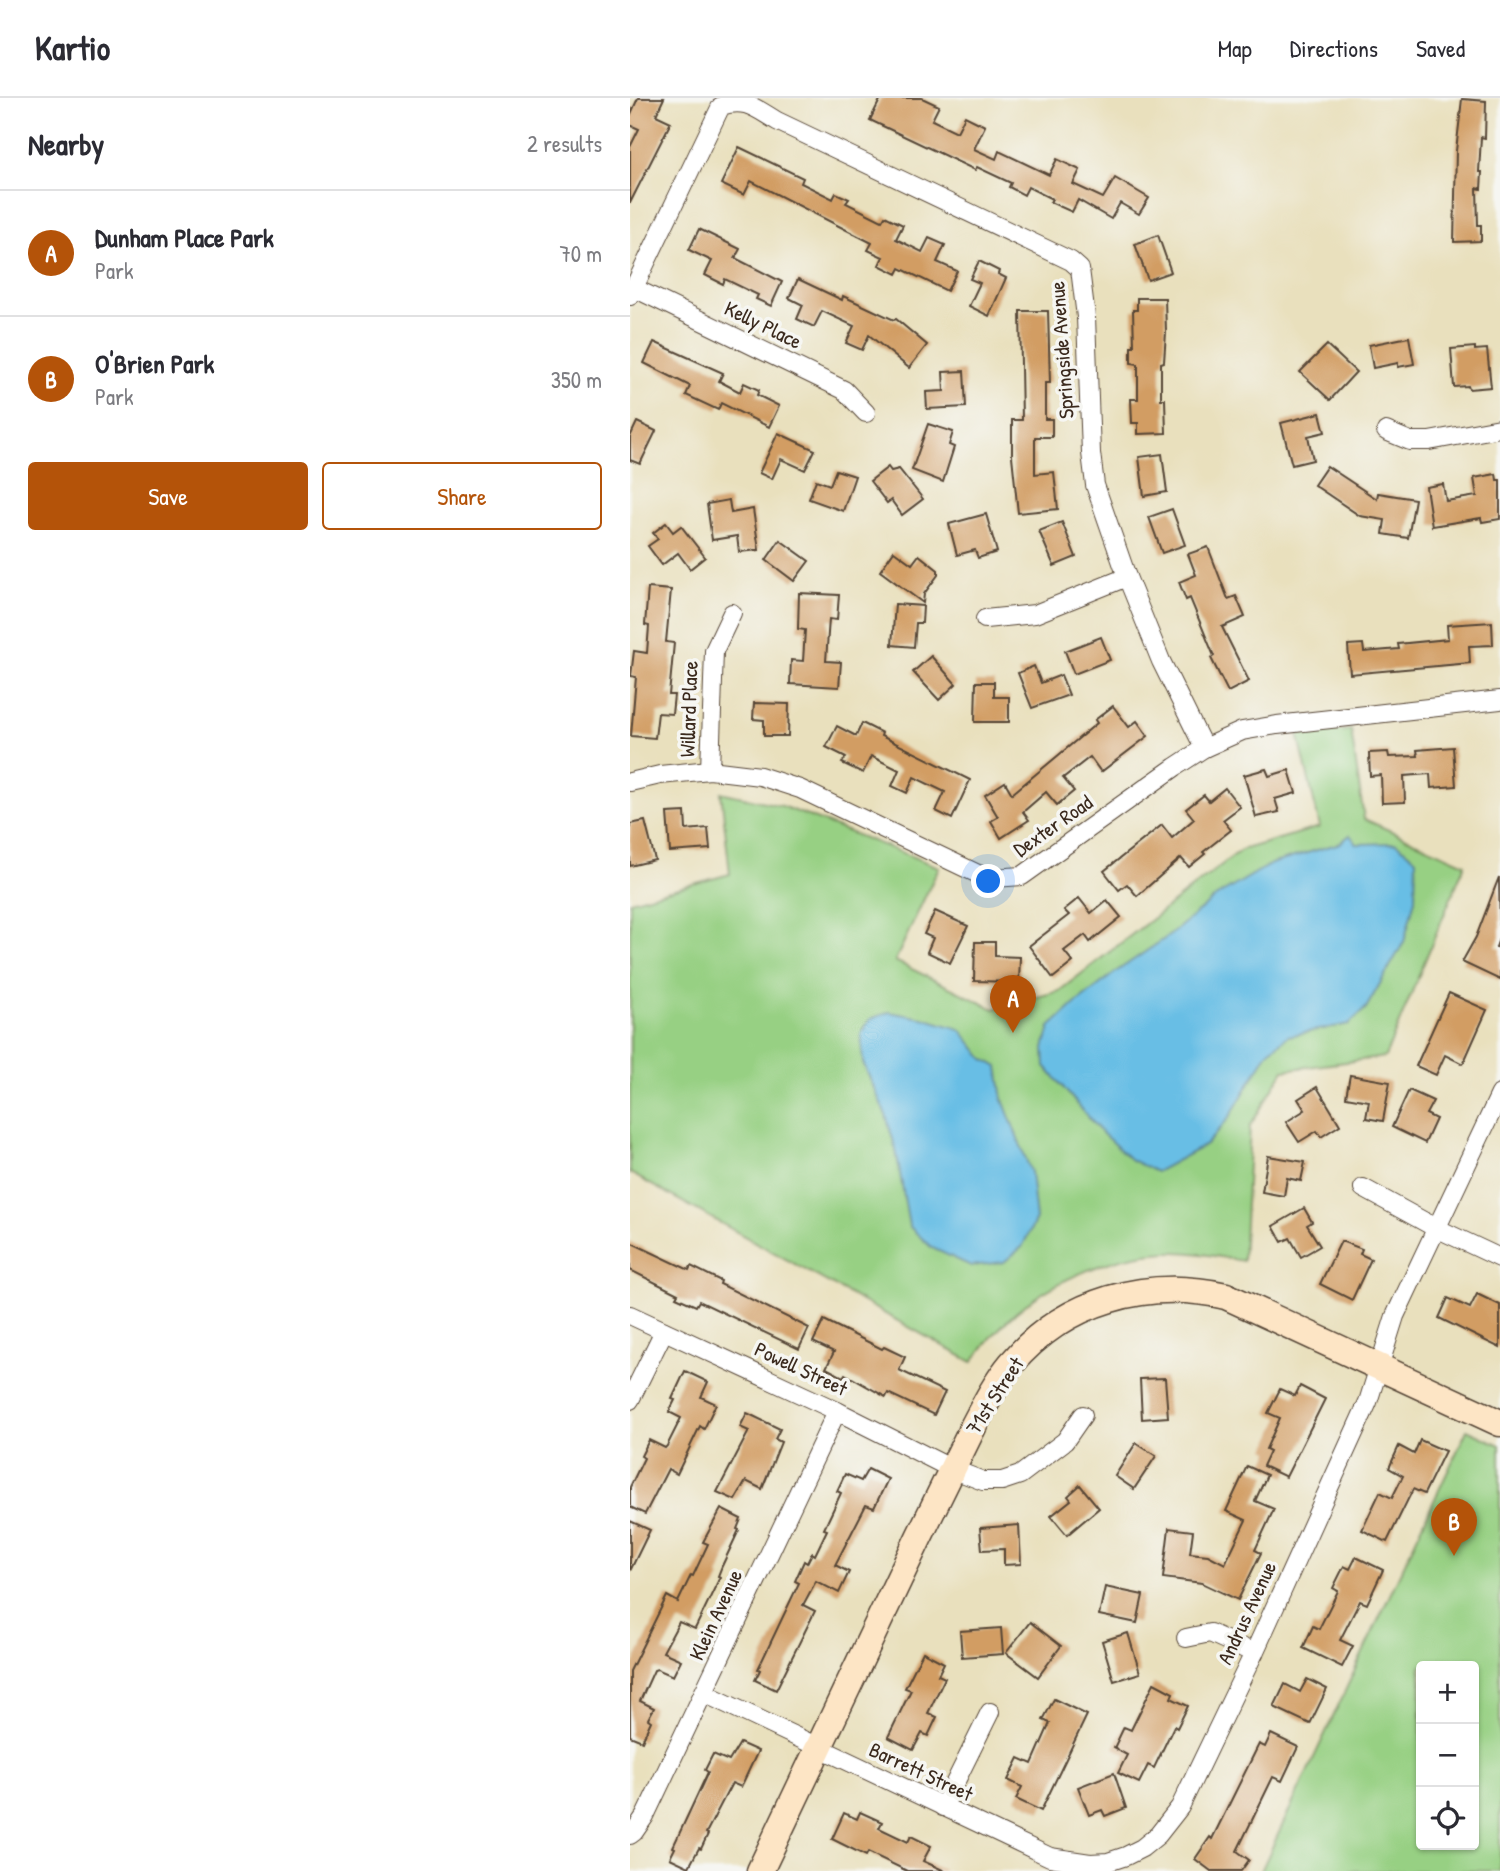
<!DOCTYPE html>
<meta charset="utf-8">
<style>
body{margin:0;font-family:"Patrick Hand",sans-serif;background:#f2f2f3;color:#2b2b33}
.controls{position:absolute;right:21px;bottom:21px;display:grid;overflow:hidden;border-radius:7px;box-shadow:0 2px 5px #0004}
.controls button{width:63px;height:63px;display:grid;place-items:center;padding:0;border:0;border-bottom:2px solid #e1e1e2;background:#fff;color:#2b2b33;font:35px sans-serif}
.you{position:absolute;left:359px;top:784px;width:24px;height:24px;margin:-18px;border:5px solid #fff;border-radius:50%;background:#1a73e8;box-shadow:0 0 0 10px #1a73e833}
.badge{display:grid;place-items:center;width:46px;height:46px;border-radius:50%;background:#b45309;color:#fff;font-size:23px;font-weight:700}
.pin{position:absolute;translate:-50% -58px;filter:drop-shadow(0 2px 4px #0008)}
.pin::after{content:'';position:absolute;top:37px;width:24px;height:21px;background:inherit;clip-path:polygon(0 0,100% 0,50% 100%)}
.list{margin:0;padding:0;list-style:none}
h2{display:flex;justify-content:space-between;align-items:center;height:91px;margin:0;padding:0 28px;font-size:30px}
h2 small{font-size:23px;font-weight:400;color:#7c7c81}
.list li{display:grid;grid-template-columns:46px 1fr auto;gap:21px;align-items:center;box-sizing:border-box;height:126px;padding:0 28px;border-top:2px solid #e1e1e2}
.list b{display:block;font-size:26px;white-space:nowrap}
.list p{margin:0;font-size:23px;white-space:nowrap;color:#7c7c81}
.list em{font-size:23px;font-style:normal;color:#7c7c81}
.actions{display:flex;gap:14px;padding:21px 28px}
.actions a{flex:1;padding:16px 0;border:2px solid #b45309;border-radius:7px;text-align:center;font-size:24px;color:#b45309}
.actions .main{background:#b45309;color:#fff}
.icon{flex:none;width:38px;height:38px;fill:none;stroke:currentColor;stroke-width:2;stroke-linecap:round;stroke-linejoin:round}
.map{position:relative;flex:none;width:870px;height:1773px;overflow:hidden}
header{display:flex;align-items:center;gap:42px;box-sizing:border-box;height:98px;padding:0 35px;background:#fff;border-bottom:2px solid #e1e1e2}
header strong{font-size:33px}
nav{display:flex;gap:38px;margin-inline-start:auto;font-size:24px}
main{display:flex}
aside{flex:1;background:#fff}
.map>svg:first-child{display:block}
.green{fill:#97d083;stroke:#697d50;stroke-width:2;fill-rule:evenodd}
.water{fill:#68bee5;stroke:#527482;stroke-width:2}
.building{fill:#d29d64}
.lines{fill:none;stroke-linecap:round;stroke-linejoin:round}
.street-casing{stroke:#554536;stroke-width:20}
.secondary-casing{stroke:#554536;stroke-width:29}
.street{stroke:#fff;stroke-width:18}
.secondary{stroke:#fde5c5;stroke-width:26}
.labels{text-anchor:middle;stroke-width:7;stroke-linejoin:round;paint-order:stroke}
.street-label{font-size:21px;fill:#3b2a1e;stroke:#f6f6f2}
</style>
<header>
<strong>Kartio</strong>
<nav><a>Map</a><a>Directions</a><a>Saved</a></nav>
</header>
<main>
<aside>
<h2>Nearby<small>2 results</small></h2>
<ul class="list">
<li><span class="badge">A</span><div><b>Dunham Place Park</b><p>Park</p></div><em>70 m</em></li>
<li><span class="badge">B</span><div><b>O'Brien Park</b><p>Park</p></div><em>350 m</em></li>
</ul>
<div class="actions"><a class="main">Save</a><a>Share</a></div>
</aside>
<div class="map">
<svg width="870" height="1773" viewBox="0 0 870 1773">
<rect width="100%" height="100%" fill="#f6f6f2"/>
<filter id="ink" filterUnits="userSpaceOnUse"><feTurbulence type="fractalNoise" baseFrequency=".0143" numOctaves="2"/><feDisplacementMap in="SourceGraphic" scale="14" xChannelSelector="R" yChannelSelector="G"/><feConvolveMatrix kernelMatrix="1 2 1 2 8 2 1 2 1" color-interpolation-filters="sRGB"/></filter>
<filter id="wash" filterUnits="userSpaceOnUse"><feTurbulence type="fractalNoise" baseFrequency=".00686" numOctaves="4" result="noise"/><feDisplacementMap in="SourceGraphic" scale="28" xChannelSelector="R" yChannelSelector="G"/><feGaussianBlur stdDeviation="1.57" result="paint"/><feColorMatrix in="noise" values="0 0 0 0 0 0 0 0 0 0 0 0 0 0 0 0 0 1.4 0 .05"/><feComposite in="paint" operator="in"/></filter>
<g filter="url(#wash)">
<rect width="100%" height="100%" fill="#e9e0bd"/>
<g class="green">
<path d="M721,632L734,721L835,766L755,959L654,972L620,1028L613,1163C588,1159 563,1153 538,1154C480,1156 408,1188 369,1231C359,1241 351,1253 342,1264L0,1075V803L100,776L91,694L152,708L309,769L265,863L364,911L429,893L611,752L690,729L668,636Z"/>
<path d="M837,1332L870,1347V1773H631ZM791,1568H844V1747H791Z"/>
</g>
<g class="water">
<path d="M720,737L727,746L766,745L786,761L785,801L774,844L736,910L719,926L658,938L638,954L599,1020L576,1047L526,1074L501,1062L470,1033L415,968L414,950L420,929L445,906L487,873L540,837L587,798L641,766L710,745Z"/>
<path d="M259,914L293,920L330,931L354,961L368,969L373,1002L401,1074L406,1121L392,1149L374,1164L341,1168L302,1150L279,1128L266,1052L256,1017L233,965L231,936L240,921Z"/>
</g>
<g id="blocks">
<g class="building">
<path d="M8,0H34L26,17L41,24L0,105V49L9,31L0,27V18Z"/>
<path d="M251,0H292L309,8L302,22L327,34L335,18L355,28L344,51L366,61L369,53L419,77L427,61L450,72L443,86L473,100L485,80L519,100L509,116L490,105L481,121L448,102L442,114L420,104L422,101L398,89L394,97L379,89L381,85L347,69L345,72L240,22Z"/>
<path d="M832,1L856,3L855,40L851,39L849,74H852L851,91L847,90L848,127H851V143L824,144L826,53Z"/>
<path d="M109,49L173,80L171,85L203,101L206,95L219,101L216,105L252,123L255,118L273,127L266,141L292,154L299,140L315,147L307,164L327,173L317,193L270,170L267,176L249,167L253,159L238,152L242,145L121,83L114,97L91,86Z"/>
<path d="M69,131L110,151L105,160L152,184L141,208L126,201L128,197L95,181L93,186L75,177L82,163L59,152Z"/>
<path d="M528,137L541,174L518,182L505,146Z"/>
<path d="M349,163L369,173L368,176L376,180L359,218L339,208L350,185L340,181Z"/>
<path d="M168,181L212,202L213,198L264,222L266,221L297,247L279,270L239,237L232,252L216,245L224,228L192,213L184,229L167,221L173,207L159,200Z"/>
<path d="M507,200H535L536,234L534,264L531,265V301H535L536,335L508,336V325H502L501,301H508V266L501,265V248H504L503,212H507Z"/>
<path d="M390,213H418L420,285H415V321H422V339H405V376L424,374L428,411L388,415L382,358V322H392Z"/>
<path d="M779,239L784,266L768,269V265L743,270L739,247Z"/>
<path d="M24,244L93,275L89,283L110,294L114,285L129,292L127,297L149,308L139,329L91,305L88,312L56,297L60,288L14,265Z"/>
<path d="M697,247L726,274L700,302L670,274Z"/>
<path d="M845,249V252L857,251L861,289L839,291L838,288L824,289L821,251Z"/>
<path d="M334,273L336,309L297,311L296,294L314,293L313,274Z"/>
<path d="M690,315L695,334L678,338L683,362L662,367L651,325Z"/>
<path d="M7,324L26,333L10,366L0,362V339Z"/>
<path d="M298,326L323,334L319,347L324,349L313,384L282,372Z"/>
<path d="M148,335L185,352L175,372L151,361L142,381L129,375Z"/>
<path d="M532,356L537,394L514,398L509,359Z"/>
<path d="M697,368L747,401L748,395L785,401L778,440L753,436L755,422L730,418L684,387Z"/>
<path d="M258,369L261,373L269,371L293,401L272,417L261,402L257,405L240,383Z"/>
<path d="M206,372L225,378L213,413L179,401L186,382L200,387Z"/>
<path d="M866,376L867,382H870V421L852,424L851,420L802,428L796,389L813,386L816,403L847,398L844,380Z"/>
<path d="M99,402L101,415L123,411L129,452L109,454L107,438L82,442L77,406Z"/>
<path d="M542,411L555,447L532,455L519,419Z"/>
<path d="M356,416L367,454L348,460L345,452L327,457L319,426Z"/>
<path d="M432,424L446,459L424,468L409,433Z"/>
<path d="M36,425L43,434L51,428L75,459L60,471L48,455L32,467L18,448L28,441L23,435Z"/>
<path d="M150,442L179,463L164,483L136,462Z"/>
<path d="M578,449L598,501L606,498L615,519L592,529L619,583L598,594L581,560L584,558L560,500L556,502L549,484L566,477L558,456Z"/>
<path d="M264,453L282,466L289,457L308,472V477L294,496L293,505L250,473Z"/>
<path d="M18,490L41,492L36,544L44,545L39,597H44L42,616L28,615L25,640L1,638L6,579L1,578L4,553L17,555L19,528L15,527Z"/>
<path d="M169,495L209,497L207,522L199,521L196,563L211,564L209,589L160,586L161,562L173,563L175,532L168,531Z"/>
<path d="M265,506L293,508L292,525H286L284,549L262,547Z"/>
<path d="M862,524L863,547L839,548L840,565L720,576L718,547L733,546L734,554L769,551L768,546L818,541L817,527Z"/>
<path d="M471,539L480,562L444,576L435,553Z"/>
<path d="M301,558L326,586L309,602L283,574Z"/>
<path d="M404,568L411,585L431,577L439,597L402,610L388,575Z"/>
<path d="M346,584H364V599H379V624H345Z"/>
<path d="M124,605L159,606L158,638H134V622L123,621Z"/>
<path d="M483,608L499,629L507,623L518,638L471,674L460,659L433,680L444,693L427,707L416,694L393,714L399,722L371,740L361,723L368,719L355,697L375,684L382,696L467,625L465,622Z"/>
<path d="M232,625L252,635L251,638L340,682L322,721L306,713L315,694L284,679L277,695L262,688L269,672L241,658L233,675L212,665L216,659L196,649L207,628L226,638Z"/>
<path d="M823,649L826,688L801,690L800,676L774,678L775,704L752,705L751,677L740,678L739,655L758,654L759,659L788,658L787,652Z"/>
<path d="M636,671L639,678L659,672L666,695L645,701L649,714L626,719L614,677Z"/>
<path d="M595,690L610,709L593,722L601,732L573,754L575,756L559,769L551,760L507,798L497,786L489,792L474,773L532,727L542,740L564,721L556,711L574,697L579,703Z"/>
<path d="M55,714L56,732L78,730L80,751L40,754L37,715Z"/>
<path d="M15,723L25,762L0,768V726Z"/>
<path d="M869,779L870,838L866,849L870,850V882L832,864L846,839Z"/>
<path d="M449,800L461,815L477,802L491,819L460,844L455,837L434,853L443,864L423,880L399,848L439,817L434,812Z"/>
<path d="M305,813L338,828L320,865L297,854L303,840L294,836Z"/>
<path d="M345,844H365V858L390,859L389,884L344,883Z"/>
<path d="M819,895L857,912L833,966L815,957L806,977L786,968Z"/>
<path d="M720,977L760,984L753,1023L736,1020L739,1003L716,999Z"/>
<path d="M687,989L710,1027L691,1039L687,1033L669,1044L656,1024L675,1012L668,1001Z"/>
<path d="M779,992L803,1003L796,1016L806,1021L795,1045L762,1029Z"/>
<path d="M638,1058L675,1064L671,1083L657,1080L654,1098L632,1094Z"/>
<path d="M674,1110L682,1124L677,1127L690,1148L671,1159L660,1140L652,1144L643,1128Z"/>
<path d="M711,1143L732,1151L730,1156L741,1161L722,1202L690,1186Z"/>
<path d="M0,1144L59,1172L61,1168L91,1183L90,1186L179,1230L169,1251L69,1203L66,1208L46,1199L48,1196L0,1172Z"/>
<path d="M847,1196L870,1207V1250L809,1220L818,1200L840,1210Z"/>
<path d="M194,1222L252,1251L254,1249L275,1259L269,1272L315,1294L304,1317L258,1295L256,1299L215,1276L213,1279L196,1270L204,1254L183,1244Z"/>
<path d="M55,1273L78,1284L71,1299L86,1306L74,1331L70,1328L47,1376L38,1371L15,1416L0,1409V1389L14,1360L11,1358L19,1342L35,1350L37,1348L51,1320L39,1314L45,1302L42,1301Z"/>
<path d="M535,1280L538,1319L512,1321L510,1281Z"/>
<path d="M670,1288L695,1301L656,1379L633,1368L640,1353L636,1351L650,1320L638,1315L650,1291L665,1298Z"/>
<path d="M117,1315L150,1331L145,1341L151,1344L132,1391L116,1383L105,1402L87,1394L119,1333L110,1329Z"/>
<path d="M790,1342L815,1353L794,1396L783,1391L757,1444L732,1432L750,1394L762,1400L773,1378L759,1370L769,1348L784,1356Z"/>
<path d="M506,1345L526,1358L504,1391L485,1378Z"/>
<path d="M617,1368L637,1377L625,1403L644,1411L625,1452L631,1455L608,1502L572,1485L533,1480L539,1430L563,1433L560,1455L578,1457L595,1466L616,1422L596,1413Z"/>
<path d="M238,1371L258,1381L244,1410L236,1407L205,1467L219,1474L209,1495L186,1483L173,1507L185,1513L146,1592L125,1582L130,1572L128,1571L169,1485L165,1483L174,1463L177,1465L182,1455L185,1457L197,1432L194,1431L211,1395L207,1393L215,1376L231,1383Z"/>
<path d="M450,1387L469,1410L437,1437L421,1418L441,1402L438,1398Z"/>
<path d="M91,1411L111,1421L107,1431L109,1432L92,1468L88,1478L90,1479L65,1531L49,1524L33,1554L51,1562L43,1578L27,1571L24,1572L10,1603L24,1610L18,1621L21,1623L12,1643L0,1638V1573L37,1498L48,1504L61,1477L63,1478L78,1446L73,1444Z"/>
<path d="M0,1423L20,1432L0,1473Z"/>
<path d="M389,1427L391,1466L374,1467V1451L352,1452L350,1430Z"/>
<path d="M726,1459L753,1472L737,1506L730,1503L710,1542L723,1548L712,1569L673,1550L683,1528L689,1531L708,1493L703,1490L714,1468L720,1471Z"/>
<path d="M475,1489L513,1497L507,1525L469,1517Z"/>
<path d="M400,1524L431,1548L408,1579L376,1555Z"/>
<path d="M371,1530L373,1556L332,1559L330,1533Z"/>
<path d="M498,1535L510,1575L484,1583L472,1543Z"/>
<path d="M293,1554L314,1565L308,1577L315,1580L298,1615L307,1619L298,1638L292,1635L283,1652L258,1639L281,1592L275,1590Z"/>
<path d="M677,1581L697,1591L680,1626L644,1609L655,1586L670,1594Z"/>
<path d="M524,1585L543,1595L541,1600L558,1608L547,1630L544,1628L524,1670L518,1667L509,1685L488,1675L497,1657L484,1650L494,1629L501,1632Z"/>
<path d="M424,1601L457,1617L411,1713L386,1701L392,1689L378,1682L389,1660L402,1666L420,1625L413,1622Z"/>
<path d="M641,1636L668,1649L652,1683L643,1679L607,1753L619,1762L611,1773H581L565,1761L580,1739L582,1741L629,1646L635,1649Z"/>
<path d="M110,1645L128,1653L111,1689L102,1685L76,1735L78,1736L71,1751L69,1750L59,1769L40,1760L45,1750L43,1749L78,1674L75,1672L83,1656L99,1663Z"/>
<path d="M484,1675L496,1710L475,1718L472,1712L459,1717L448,1689Z"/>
<path d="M230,1714L252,1724L249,1730L278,1744L281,1738L301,1748L293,1763L315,1773H277L238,1754L236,1758L202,1741L214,1715L227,1721Z"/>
</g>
</g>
</g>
<g filter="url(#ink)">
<use href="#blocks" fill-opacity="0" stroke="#554536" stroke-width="2"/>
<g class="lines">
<g class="street-casing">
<g id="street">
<path d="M4,190L214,292L236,315"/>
<path d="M0,198L91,8C116,0 125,10 147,23L441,163L450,171L456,219L461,355L465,387L497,479L531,563L574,650"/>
<path d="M756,333L780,343H799L870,330"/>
<path d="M355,521L405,516L497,479"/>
<path d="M80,672L84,553L102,515"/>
<path d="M0,684L30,677L80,672L130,678L170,691L348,776L364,780L392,778L545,669L574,650L612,633L647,627L870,602"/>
<path d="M733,1090L806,1130L870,1160"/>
<path d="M0,1217L207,1313L322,1371L353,1383H372L390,1377L435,1343L453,1317"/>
<path d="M0,1302L34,1233"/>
<path d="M556,1540L580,1535L624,1555"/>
<path d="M74,1595L420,1759L460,1765L478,1764L496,1758L512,1750L528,1737L550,1709L624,1555L738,1304L765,1218L870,996"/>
<path d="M313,1709L360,1614"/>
<path d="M0,1737L4,1734L15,1718L207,1313"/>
</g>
</g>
<g class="secondary-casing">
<path id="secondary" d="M130,1773C183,1661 236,1550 289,1439C307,1402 325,1365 343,1329C354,1308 366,1284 381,1266C435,1202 517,1180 596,1198L870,1325"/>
</g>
<use href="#street" class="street"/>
<use href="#secondary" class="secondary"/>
</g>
</g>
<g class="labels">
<g class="street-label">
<text transform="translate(133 227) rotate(26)" y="7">Kelly Place</text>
<text transform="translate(432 252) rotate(-94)" y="7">Springside Avenue</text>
<text transform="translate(59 611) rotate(-88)" y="7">Willard Place</text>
<text transform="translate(423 728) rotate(-35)" y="7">Dexter Road</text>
<text transform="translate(171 1271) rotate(25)" y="7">Powell Street</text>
<text transform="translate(365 1298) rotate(-57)" y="7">71st Street</text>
<text transform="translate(617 1515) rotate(-65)" y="7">Andrus Avenue</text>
<text transform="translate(86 1517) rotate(-65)" y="7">Klein Avenue</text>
<text transform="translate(291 1674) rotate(25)" y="7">Barrett Street</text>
</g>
</g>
</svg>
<div class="controls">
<button>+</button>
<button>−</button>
<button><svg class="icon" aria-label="locate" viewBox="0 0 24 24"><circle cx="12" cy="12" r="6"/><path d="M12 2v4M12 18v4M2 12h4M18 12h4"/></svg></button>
</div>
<div class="you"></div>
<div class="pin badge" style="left:383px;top:935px">A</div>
<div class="pin badge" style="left:824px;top:1458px">B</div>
</div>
</main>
